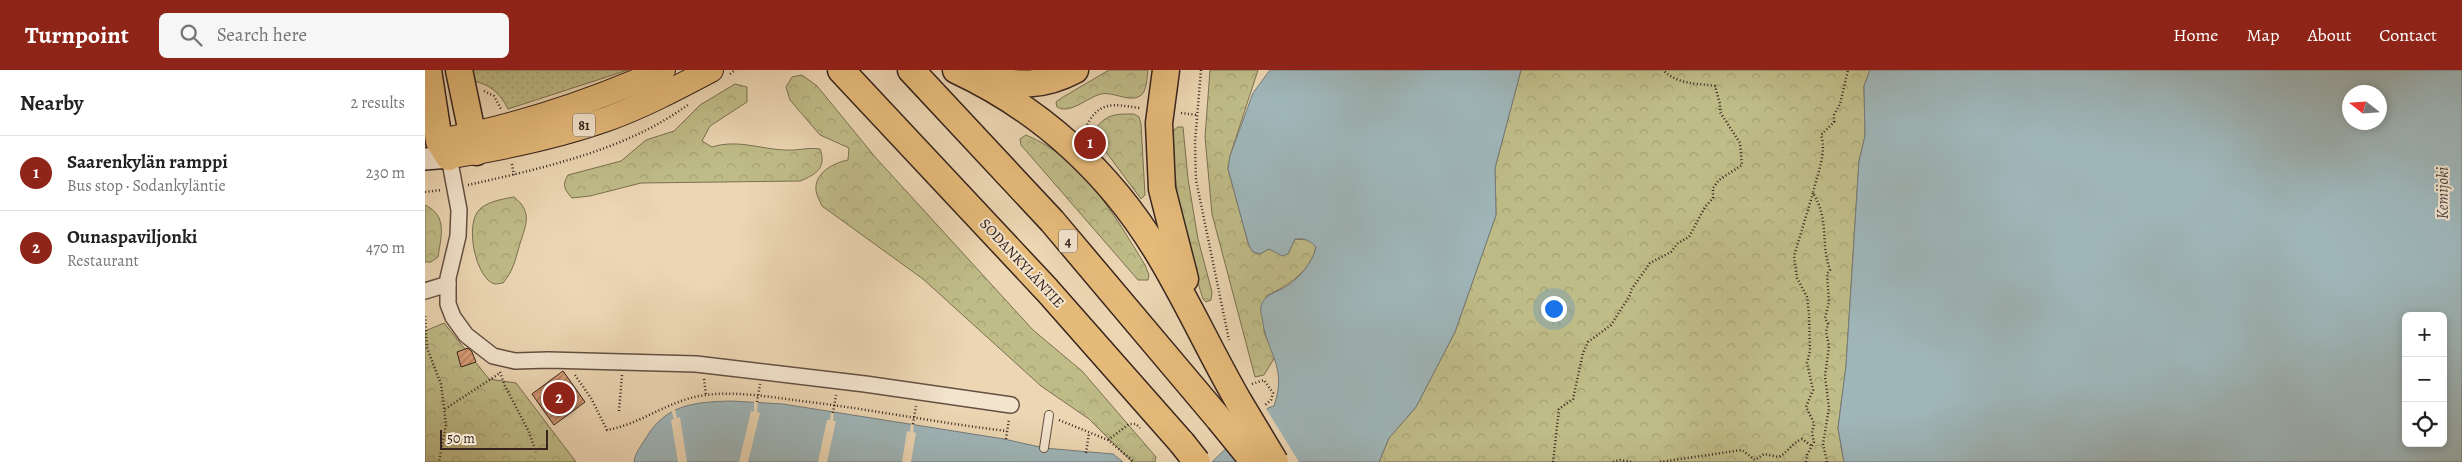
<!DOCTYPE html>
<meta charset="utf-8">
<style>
body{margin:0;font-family:Alegreya,serif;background:#f6f6f6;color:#222}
.controls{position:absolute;right:15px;bottom:15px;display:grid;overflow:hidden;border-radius:8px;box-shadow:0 2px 8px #0003}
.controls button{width:45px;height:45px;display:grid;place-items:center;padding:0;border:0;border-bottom:1px solid #e0e0e0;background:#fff;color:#222;font:25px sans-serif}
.compass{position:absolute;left:1917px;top:15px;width:45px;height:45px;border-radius:50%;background:#fff;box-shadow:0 2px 8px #0003;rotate:287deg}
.scale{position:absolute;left:15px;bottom:12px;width:108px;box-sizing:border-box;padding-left:5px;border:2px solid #37241d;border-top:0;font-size:14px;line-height:18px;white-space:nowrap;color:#37241d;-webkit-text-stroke:4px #f3e4ce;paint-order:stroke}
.you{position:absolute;left:1128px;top:238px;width:18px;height:18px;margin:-12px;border:4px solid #fff;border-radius:50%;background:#1a73e8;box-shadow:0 0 0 8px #1a73e833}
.badge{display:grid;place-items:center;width:32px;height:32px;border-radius:50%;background:#8f2418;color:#fff;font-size:16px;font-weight:700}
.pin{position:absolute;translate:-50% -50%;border:2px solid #fff;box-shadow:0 1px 5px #0006}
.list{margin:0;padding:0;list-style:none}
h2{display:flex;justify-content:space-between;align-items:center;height:65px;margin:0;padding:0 20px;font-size:21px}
h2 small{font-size:16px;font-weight:400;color:#767676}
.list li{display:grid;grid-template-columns:32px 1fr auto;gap:15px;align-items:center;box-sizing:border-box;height:75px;padding:0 20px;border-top:1px solid #e0e0e0}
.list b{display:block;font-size:19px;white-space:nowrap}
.list p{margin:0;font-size:16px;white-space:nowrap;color:#767676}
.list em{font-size:16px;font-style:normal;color:#767676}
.icon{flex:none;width:28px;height:28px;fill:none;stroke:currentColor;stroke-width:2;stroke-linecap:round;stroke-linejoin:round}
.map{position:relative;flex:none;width:2037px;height:392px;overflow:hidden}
header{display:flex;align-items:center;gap:30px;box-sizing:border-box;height:70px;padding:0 25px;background:#8f2418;color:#fff}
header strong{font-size:24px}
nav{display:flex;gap:28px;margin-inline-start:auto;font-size:18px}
.search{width:350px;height:45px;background:#f6f6f6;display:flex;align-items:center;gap:12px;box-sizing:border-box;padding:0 18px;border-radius:8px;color:#767676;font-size:19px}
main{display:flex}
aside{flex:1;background:#fff}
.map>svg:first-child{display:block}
.grass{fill:url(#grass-dots);stroke:#7b7052}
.forest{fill:url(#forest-crowns);stroke:#7b7052}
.water{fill:#9fb6b9;stroke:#757c7b;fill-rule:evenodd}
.pier{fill:#ecd6b3}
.building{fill:url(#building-hatch);stroke:#37241d}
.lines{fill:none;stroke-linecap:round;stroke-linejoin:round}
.service-casing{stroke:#645042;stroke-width:10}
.minor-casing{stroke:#645042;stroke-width:18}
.secondary-casing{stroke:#37241d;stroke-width:24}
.primary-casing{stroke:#37241d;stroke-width:26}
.trunk-casing{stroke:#37241d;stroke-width:29}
.path{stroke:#37241d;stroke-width:2.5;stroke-dasharray:1 2.5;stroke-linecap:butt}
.service{stroke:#f3e4ce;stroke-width:8}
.minor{stroke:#f3e4ce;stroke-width:15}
.secondary{stroke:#f3e4ce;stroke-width:21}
.primary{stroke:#e6bb7a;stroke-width:24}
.trunk{stroke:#e6bb7a;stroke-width:26}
.trunk-bridge-casing{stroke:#37241d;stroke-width:29;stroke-linecap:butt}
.trunk-bridge{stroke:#e6bb7a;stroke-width:26}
.labels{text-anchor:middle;stroke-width:4;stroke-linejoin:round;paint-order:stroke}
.shield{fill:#f3e4ce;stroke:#6f5e52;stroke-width:1}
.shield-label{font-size:14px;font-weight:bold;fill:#37241d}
.street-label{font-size:15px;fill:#37241d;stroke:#f3e4ce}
.water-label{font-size:16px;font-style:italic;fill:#514844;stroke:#f3e4ce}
</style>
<header>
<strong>Turnpoint</strong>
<div class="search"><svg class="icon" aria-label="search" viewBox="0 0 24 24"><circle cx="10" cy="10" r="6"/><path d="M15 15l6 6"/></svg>Search here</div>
<nav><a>Home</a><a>Map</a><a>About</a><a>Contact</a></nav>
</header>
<main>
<aside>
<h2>Nearby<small>2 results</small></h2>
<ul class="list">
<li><span class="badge">1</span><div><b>Saarenkylän ramppi</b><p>Bus stop · Sodankyläntie</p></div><em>230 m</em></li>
<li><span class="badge">2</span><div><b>Ounaspaviljonki</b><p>Restaurant</p></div><em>470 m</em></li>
</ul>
</aside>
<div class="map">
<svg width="2037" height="392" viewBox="0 0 2037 392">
<defs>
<pattern id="grass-dots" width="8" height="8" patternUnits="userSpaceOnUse" patternTransform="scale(1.25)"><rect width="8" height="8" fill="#bfbc88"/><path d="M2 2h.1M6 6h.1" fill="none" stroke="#a5a175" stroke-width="1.8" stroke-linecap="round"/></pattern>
<pattern id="forest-crowns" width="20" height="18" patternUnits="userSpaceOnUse" patternTransform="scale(1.25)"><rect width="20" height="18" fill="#bfbc88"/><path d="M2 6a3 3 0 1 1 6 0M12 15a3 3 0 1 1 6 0" fill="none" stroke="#a5a175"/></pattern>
<pattern id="building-hatch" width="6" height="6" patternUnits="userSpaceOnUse" patternTransform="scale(1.25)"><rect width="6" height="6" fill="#db9f7a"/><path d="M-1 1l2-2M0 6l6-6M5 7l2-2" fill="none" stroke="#b28163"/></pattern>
</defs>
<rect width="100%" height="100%" fill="#ecd6b3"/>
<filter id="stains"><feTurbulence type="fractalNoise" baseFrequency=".004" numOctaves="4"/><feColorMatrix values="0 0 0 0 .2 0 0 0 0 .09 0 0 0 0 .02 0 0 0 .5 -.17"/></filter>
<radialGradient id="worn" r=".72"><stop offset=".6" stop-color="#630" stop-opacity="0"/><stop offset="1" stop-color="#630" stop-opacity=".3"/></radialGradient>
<path class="grass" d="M45,0H203L83,39C76,24 64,13 47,11Z"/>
<g class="forest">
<path d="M684,0H723C722,7 722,22 715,26C705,33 687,21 676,24C663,27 645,45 632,37L631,32L638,27Z"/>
<path d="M785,0H833L805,86L803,99L824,176L828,182L835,184L844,179L863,184L870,169L884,170L891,176C887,201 862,216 841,226L839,262L850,287L839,305L830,307L787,144L780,67Z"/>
<path d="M1096,0H1445L1439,16L1440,66L1434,91L1421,296L1413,358L1419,392H954L964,368L991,337L1030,262L1071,145L1070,98Z"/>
<path d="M377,5L392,16L451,88L608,260L657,301L731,387L730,392H707L664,349L616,316L498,209L397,136C395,132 392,126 391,121C389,103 408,93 423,90L424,78L395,65L365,30L361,17L367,7Z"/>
<path d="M310,14L322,17V32L285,56L277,71L287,77C312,69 335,79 360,80C372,81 383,77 395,79C402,97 391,105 375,111L216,113L165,126L147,128C139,119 137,115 143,105L196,91L221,70L249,61L275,35Z"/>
<path d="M709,44L714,47L716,54L720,125L716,129L667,63C681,44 687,44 709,44Z"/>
<path d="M753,57H758L763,109L773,169L787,222L786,230L781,232L778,229C761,176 748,122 748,66L749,60Z"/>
<path d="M601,65C657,88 690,146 720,195L724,205L723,210H713L596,75L595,69Z"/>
<path d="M89,127C109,143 100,156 94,177C90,191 88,201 78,213C76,213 73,214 70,214C51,210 38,152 56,138C65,131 78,129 89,127Z"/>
<path d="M0,135C23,146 16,166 13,187L6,192H0Z"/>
<path d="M19,253L64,309L91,313L151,392H0V261Z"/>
</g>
<g class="water">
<path d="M845,0H1096L1070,98L1071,145L1030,262L991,337L964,368L954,392H787L843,338L849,336C863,296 841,283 837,247C836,244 835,239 836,236C839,224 853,222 862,216C874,209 889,190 891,177C884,170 880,168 870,169L863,184L857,186L844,179L835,184L828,182L824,176L803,99L805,86L828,23Z"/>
<path d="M1445,0H2037V392H1419L1413,358L1421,296L1434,91L1440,66L1439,16ZM1954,22V52H1924V22ZM1981,246H2018V373H1981Z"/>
<path d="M306,331L358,334L579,369L619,378L688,384L698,392H209C210,383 216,376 221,368C241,334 270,332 306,331Z"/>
</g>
<g class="pier">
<path d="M329,332H333L332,342L335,343L323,392H314L326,341L329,342Z"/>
<path d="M840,337L874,392H815L800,374Z"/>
<path d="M250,339L252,348L255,347L262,392H253L246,350L249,349L246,340Z"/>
<path d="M406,343H409L408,351H411L402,392H393L402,350H405Z"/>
<path d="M486,354L489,355L488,362L491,363L486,392H477L482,361L485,362Z"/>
</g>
<g class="building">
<path d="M43,278L47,282L51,292L36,297L32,282Z"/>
<path d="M138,301L160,332L129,355L107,324Z"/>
</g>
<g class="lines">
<g class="service-casing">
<path id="service" d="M619,378L624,345"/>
</g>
<g class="minor-casing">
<g id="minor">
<path d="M24,87L34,140L33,166L23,208V234L28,247L41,265L68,286L90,291L123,290L271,294L440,314L586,335"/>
<path d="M0,221L23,214"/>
</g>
</g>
<g class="secondary-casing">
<path id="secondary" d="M0,89L24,87"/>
</g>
<g class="primary-casing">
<g id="primary">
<path d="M14,71C92,57 166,32 238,0"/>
<path d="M33,85C82,77 134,66 182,49C218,36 252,18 286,0"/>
</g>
</g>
<g class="trunk-casing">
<g id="trunk">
<path d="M3,0L14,71L24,87"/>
<path d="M34,0L51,82"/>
<path d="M416,0L622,220L757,373"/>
<path d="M486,0L627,151L794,349"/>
<path d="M531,0C615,39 684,102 732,181C762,230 785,282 814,332"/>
<path d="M741,0L734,53L737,119L760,209"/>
<path d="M559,8C593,16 618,17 650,0"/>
</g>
</g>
<g class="path">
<path d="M776,0L770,72L771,110L804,270"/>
<path d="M305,4L310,0"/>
<path d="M59,21L69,26L76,39"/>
<path d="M756,43L772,45"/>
<path d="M659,61C673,30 686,34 715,38"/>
<path d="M87,94L89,105"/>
<path d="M43,115C118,98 202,80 264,34"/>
<path d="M0,122L16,120"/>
<path d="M0,246L2,278L16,314L21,354L14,392"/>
<path d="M75,302L80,316L104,362L111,382"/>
<path d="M150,305L166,328L182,360C217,354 245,329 281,325C312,321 345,327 376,331C445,339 513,353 582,361"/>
<path d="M279,309L281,325"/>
<path d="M827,314L839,310L848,323L846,330L839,336"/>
<path d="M332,332L335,314"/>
<path d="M20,339L75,303"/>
<path d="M194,341L197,305"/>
<path d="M408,343L411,325"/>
<path d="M634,350L683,370L709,392"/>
<path d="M488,354L491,336"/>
<path d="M581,369L584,349"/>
<path d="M683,370L704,354H711L715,358"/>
<path d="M661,383L664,363"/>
<path d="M1128,392L1134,339L1148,329L1158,283L1163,272L1186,255L1205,225L1206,220L1225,193L1246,182L1253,173L1264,167L1280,137L1288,128V118L1294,110L1317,95L1315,73L1295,42V34L1290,16C1271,13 1253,15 1238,0"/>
<path d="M1188,392L1195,390L1207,392"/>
<path d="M1235,392L1317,380L1330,390L1339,384L1354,387C1363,382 1367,373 1377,369L1387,376"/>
<path d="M1381,392L1382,385L1389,372L1387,363L1389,353L1381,337L1388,320L1382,293L1385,281L1384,244L1382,227L1372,208L1369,186L1388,123"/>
<path d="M1402,392L1398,374L1404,338L1400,306L1404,276L1401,262L1403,254L1400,248L1404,232L1402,204L1405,200C1395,172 1405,151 1388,123C1392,105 1402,83 1396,65L1409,52V45L1415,34L1423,0"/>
</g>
<use href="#service" class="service"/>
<use href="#minor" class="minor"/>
<use href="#secondary" class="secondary"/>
<use href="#primary" class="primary"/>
<use href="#trunk" class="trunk"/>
<g class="trunk-bridge-casing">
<g id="trunk-bridge">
<path d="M814,332L850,392"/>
<path d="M794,349L829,392"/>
<path d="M757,373L772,392"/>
</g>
</g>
<use href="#trunk-bridge" class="trunk-bridge"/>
</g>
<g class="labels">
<g class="shield">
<rect x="148" y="43.5" width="22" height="23" rx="4"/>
<rect x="634" y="159.5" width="18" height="23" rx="4"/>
</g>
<g class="shield-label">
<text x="159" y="60">81</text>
<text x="643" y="176">4</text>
</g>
<g class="street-label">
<text transform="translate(597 193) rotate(47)" y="5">SODANKYLÄNTIE</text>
</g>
<g class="water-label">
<text transform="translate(2017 123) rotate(-90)" y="6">Kemijoki</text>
</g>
</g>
<rect width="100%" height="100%" filter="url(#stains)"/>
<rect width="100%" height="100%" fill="url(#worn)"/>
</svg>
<div class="controls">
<button>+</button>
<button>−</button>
<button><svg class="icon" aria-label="locate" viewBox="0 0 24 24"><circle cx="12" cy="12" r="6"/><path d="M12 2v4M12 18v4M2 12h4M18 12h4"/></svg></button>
</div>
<svg class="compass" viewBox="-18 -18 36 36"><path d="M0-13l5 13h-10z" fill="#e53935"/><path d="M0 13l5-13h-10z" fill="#767676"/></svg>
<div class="scale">50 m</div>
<div class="you"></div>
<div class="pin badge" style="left:665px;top:73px">1</div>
<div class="pin badge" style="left:134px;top:328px">2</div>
</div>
</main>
